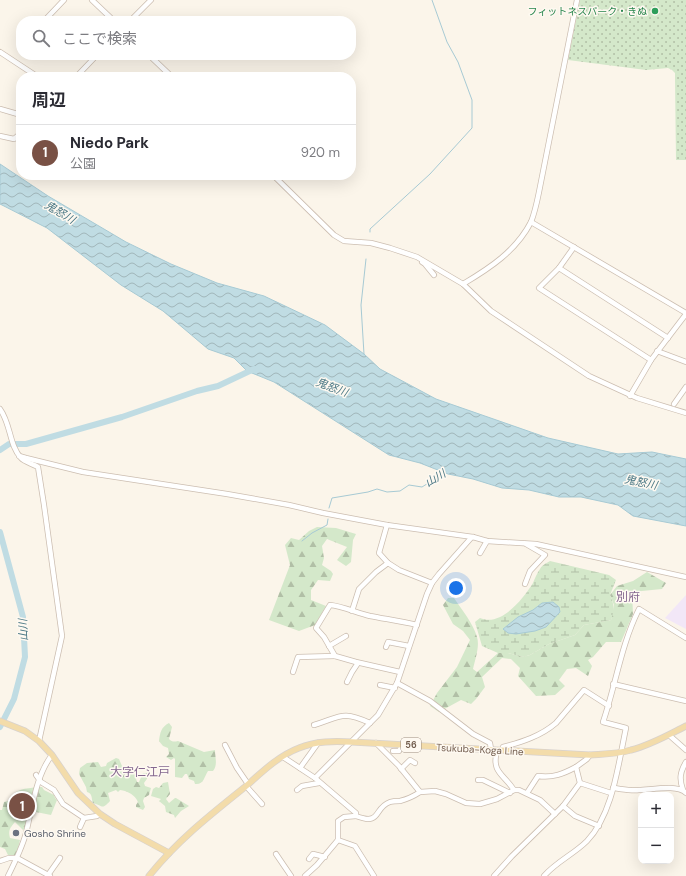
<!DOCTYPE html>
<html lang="ja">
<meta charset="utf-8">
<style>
body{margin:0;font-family:"DM Sans","Noto Sans JP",sans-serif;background:#f7f7f7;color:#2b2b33}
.controls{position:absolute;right:12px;bottom:12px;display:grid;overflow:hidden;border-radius:8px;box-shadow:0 4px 16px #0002}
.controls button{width:36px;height:36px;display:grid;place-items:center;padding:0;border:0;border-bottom:1px solid #e1e1e2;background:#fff;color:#2b2b33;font:20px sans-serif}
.you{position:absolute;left:456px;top:588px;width:14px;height:14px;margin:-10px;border:3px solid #fff;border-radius:50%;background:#1a73e8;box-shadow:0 0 0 6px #1a73e833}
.badge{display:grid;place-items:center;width:26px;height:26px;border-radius:50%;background:#795145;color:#fff;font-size:13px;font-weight:700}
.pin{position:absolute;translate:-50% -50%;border:2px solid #fff;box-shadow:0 1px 4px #0006}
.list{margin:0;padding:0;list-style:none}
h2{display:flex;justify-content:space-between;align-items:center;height:52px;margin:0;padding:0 16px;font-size:17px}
h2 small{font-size:13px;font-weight:400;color:#7c7c81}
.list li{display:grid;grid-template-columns:26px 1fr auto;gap:12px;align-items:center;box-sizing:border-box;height:56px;padding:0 16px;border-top:1px solid #e1e1e2}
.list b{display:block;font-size:15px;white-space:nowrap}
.list p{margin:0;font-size:13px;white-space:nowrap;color:#7c7c81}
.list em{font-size:13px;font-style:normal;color:#7c7c81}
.icon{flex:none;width:22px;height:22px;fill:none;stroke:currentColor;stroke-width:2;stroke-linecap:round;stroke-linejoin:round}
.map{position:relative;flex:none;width:686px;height:876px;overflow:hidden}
.search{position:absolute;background:#fff;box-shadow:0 4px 16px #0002;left:16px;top:16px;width:340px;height:44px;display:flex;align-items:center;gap:10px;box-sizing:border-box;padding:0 14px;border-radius:16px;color:#7c7c81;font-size:15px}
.panel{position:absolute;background:#fff;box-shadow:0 4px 16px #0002;left:16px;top:72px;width:340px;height:108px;border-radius:16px}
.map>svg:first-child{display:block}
.education{fill:#f2e7f7}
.forest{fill:url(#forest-firs)}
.wetland{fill:url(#wetland-marsh)}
.park{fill:url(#park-dots)}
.water{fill:url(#water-waves);stroke:#a7cad4}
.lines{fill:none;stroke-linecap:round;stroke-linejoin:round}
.stream{stroke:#a7cad4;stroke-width:1}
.river{stroke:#c0dce3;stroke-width:6}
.minor-casing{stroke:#ccbeb1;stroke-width:6}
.major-casing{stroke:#d8d2ce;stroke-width:7}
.minor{stroke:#fff;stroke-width:4.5}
.major{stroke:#f3dcaa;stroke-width:5.5}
.leisure-dot{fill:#2e9e5b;stroke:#fef9f1;stroke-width:1.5}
.worship-dot{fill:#6b7280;stroke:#fef9f1;stroke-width:1.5}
.labels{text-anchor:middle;stroke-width:3;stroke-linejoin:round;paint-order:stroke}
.shield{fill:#fef9f1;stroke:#9d8d80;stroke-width:1}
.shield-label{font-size:9px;font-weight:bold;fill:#745f50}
.leisure-label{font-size:10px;fill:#27864d;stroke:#fef9f1;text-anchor:end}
.street-label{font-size:10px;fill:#745f50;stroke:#fef9f1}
.worship-label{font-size:10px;fill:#5b616d;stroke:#fef9f1;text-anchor:start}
.water-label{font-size:11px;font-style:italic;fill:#4b7885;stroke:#fef9f1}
.quarter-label{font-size:12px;fill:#84678f;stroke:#fef9f1}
</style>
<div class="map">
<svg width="686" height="876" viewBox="0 0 686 876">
<defs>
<pattern id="forest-firs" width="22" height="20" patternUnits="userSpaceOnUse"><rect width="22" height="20" fill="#d4e8ca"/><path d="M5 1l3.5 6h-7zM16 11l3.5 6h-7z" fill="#b1bfa6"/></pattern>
<pattern id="wetland-marsh" width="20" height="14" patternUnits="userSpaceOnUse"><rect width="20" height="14" fill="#d4e8ca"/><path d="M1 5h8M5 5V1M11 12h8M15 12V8" fill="none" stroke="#b1bfa6"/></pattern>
<pattern id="park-dots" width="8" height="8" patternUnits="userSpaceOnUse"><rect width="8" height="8" fill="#d4e8ca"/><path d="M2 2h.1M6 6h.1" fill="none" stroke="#b1bfa6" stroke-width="1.8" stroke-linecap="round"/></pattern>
<pattern id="water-waves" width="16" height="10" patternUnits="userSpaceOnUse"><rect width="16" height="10" fill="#c0dce3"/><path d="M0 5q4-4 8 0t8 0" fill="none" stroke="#a1b6ba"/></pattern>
</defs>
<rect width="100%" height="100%" fill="#fbf5ea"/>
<path class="education" d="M686,595V629L665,618Z"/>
<g class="forest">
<path d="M317,527L336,528L356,534L353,540L351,562L346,566L337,560L347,547L327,539L322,546L324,558L322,565L331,571L333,574L330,581L318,580L311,590V600L326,606L315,625L299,631L269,620L290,565L285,545L291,538L299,540L309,531Z"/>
<path d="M647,572L666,583L662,589L632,592L633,614L621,642H606L593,657L588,660L592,666L588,676L576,668L567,669L559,680L565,686L555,695L536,696L518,676L520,668L511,659L502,658L482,677L485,687L476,699L471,704L461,700L439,712L430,706L437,693L457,667L470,640L463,631L453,624L443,605L448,598H454C462,610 473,623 477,637C480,646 475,660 473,669L477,672L498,653H508L523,657L530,655L549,644L575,635L584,625L611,620L614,605L610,595L617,586L633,581Z"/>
<path d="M169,723L172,727L169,739C172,742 174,742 178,741L204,752L215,750C215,757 218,765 213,771H208C204,777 204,785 195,784L194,781L189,779L187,774H185L182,778L175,777V759L174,758L171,760L166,757L169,754L168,748L163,746L159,741C160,733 161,727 169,723Z"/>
<path d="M116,758L119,759L122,766L133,769L137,782H139L143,773H147L149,776L144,783L145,786L151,788L149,795L144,798L143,801L145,807L143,810L136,807V805L138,802C135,795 128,791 120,790L118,792L116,790L108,793L110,801C102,810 103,806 93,803C91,798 93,794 87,792L86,787L79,774L80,768L87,763L98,762L101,767L106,766L107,763Z"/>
<path d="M168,782L170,794L166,799L169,803L175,798H176L189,806L181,811L175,818L174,815L166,812L165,806L159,801L161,799L151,796L153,789L156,787L159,788L163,783Z"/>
<path d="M36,787H42L44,790L54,795L55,798L57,800L51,815L36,812C28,816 29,825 23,830L15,822C10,828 8,830 10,838L20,840L16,857L8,855L5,849L0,847V810H2L4,802L12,800C13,788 27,789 36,787Z"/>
</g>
<path class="wetland" d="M550,561L609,575L616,580L610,595C614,604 615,610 611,620L584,625L575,635L549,644L530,655L523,657L508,653H498L482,646L475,622L480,618C501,627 523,599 533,583C535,578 537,573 540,569C542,565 547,563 550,561Z"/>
<path class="park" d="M580,0H686V160H676L675,79V73L672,70L668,68L646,70L568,60Z"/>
<g class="water">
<path d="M0,164L48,196L126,242L171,264L217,283L264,296L325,325L364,354L380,369L436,399L548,438L618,454L652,452L686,459V526L633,516L618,505L581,497H559L529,490L502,488L473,479L448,474L420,463L389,455L274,382L247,371L234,358L208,349L163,311L121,285L47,228L0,204Z"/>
<path d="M553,602L559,607L560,612L546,627L535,631L516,634L508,633L503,629L518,617L533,610L542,603Z"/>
</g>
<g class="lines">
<g class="stream">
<path d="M370,232V229L430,174L472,128V100L458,62L447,42L432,0"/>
<path d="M364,354L361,305L366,259"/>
<path d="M329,508L332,498L368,492L377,489L387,492L400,491L409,485L422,487L446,472"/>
<path d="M302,541L312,533L327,525L328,519"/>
</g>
<g class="river">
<path d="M0,450L9,444H26L122,417L197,391L218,386L254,369"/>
<path d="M0,532L23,617L25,657L14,699L0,727"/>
</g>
<g class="minor-casing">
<g id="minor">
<path d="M92,0L114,21"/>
<path d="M44,21L64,0"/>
<path d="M130,21L151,0"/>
<path d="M0,52L38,77"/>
<path d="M149,55L172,77"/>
<path d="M76,77L97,55"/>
<path d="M0,109L21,115"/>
<path d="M0,136L14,139L21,133"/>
<path d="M273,175L334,235L344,241L371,243L390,248L417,257L463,284L491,311L589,376L637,398L686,413"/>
<path d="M531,222L686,313"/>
<path d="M574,247L559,268L539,288L651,360"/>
<path d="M422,262L425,264L434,275"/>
<path d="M559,268L668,338"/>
<path d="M463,284C490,268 516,251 531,222C535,212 537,202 539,192L577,0"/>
<path d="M657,351L686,362"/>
<path d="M630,396L651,360L686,314"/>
<path d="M674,404L686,387"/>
<path d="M0,409C11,424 9,445 21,458C24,462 33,464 38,467L44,505L62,636L39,741"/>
<path d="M19,456L26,458L83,472L227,494L289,505L323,513L387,525L473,537L487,541L536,544L686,577"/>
<path d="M473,537L471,538L439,574L432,583L427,594L397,683L430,701L473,734L490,743L491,749"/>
<path d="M480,553L487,541"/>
<path d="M388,563L399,570L432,583"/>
<path d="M525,584L530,571L545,555L526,544"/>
<path d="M352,611L359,589L376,572L388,563L379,553L387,525"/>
<path d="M329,646L346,636"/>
<path d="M386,647L388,642L409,646"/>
<path d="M293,672L298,657L335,656"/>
<path d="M400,672L356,662L335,656L324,637L316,628L330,605C342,606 357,613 370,616C385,619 401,621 417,625"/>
<path d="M347,682L352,672L358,663"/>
<path d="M613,684L686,701"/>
<path d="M380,685L395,688"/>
<path d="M314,725C341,717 341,710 370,723"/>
<path d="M669,735L686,750"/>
<path d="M376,743L399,766L420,792L435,791L446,794L466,803L480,804L497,799L514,790H519L540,800L555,814"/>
<path d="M225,745L237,768L248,784"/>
<path d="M497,750C491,773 504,774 514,790"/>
<path d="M502,750L503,747C522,742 541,736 556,723L584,690L609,706"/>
<path d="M393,751H399L403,745"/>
<path d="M283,757L315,778L356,813V816C382,826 373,808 390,802C393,801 397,801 400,801C408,799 414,796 420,792"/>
<path d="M300,768L318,743"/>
<path d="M401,769L410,760L415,763"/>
<path d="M36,775L41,782L54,790L63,804L84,818L97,816L100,814"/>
<path d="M315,778L378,715L397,683"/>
<path d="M478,780H483L510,793"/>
<path d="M580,783L611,793"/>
<path d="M246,786L262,804"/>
<path d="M613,788C622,789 631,791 639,790C651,790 677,784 686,793"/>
<path d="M297,790L302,786L319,783"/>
<path d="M683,790C679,779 680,772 686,762"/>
<path d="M527,793L538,776C553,778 563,774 576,767"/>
<path d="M563,806L575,816L599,826"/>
<path d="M356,816L344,817L338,821V840L355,846L374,876"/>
<path d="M80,827L84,818"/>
<path d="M276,854L291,876"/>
<path d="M309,859L313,854L325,857"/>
<path d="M0,861L9,858H17L50,876"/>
<path d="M48,875L60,858"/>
<path d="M8,876C15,862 22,848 26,833C32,809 36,775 52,755"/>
<path d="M305,876L317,865L338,840"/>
<path d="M494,876L512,856L563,806L580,783L576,767L587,759L590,755"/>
<path d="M544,876C556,862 574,854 587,841C613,814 618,765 626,728L603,722C616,684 621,645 639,609L686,638"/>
</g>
</g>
<g class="major-casing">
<g id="major">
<path d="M0,721L25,731L39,741L52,755L78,793L100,814L115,824L169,853"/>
<path d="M149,876C177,841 210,815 245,787C261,773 278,756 299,748C316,741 334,741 352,742L590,755C604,754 618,754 631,750C651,745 668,735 686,726"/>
</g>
</g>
<use href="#minor" class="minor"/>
<use href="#major" class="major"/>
</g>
<circle class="leisure-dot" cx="655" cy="11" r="4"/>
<circle class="worship-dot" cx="16" cy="833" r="4"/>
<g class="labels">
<rect class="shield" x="401" y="738" width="20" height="14" rx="3"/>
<g class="shield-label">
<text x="411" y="748">56</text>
</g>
<g class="leisure-label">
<text x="647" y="15">フィットネスパーク・きぬ</text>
</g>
<g class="street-label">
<text transform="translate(480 749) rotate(3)" y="4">Tsukuba-Koga Line</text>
</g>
<g class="worship-label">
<text x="24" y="837">Gosho Shrine</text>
</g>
<g class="water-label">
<text transform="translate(60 212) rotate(31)" y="4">鬼怒川</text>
<text transform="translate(332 387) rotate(20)" y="4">鬼怒川</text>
<text transform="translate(435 478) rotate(-31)" y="4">山川</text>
<text transform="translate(641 482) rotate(12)" y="4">鬼怒川</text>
<text transform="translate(23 630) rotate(-93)" y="4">山川</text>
</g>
<g class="quarter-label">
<text x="628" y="601">別府</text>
<text x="140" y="776">大字仁江戸</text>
</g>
</g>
</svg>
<div class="controls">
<button>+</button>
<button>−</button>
</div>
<div class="you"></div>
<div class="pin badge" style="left:22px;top:806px">1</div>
<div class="search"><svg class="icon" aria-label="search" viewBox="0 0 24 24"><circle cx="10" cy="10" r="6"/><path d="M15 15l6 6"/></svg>ここで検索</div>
<section class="panel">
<h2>周辺<small></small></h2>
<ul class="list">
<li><span class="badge">1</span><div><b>Niedo Park</b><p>公園</p></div><em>920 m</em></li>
</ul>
</section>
</div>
